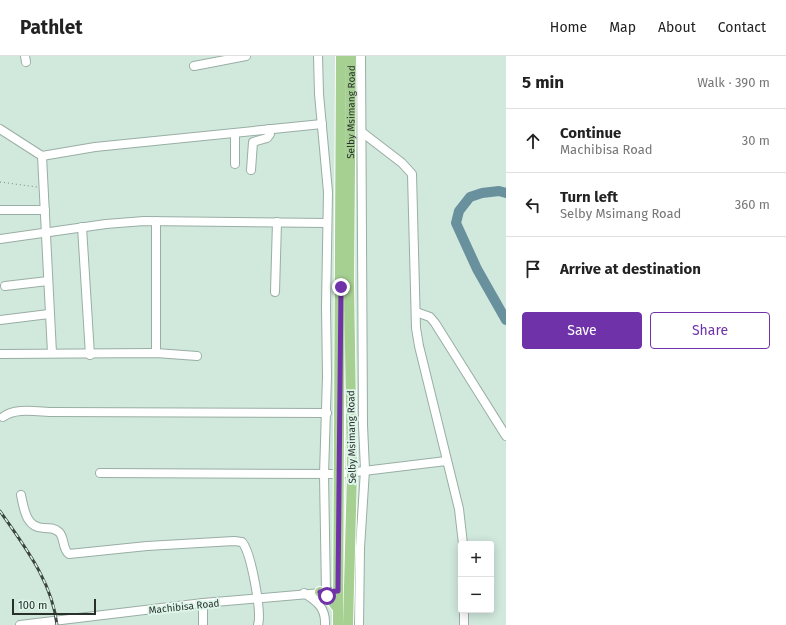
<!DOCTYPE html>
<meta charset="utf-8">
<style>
body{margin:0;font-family:"Fira Sans",sans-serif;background:#f2f2f2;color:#222}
.controls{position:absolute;right:12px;bottom:12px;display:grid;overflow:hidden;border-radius:4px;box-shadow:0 2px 10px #0003}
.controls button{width:36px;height:36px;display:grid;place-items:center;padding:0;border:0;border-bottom:1px solid #e0e0e0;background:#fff;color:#222;font:20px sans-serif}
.scale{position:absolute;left:12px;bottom:10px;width:84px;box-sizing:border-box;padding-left:4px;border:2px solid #27302b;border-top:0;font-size:11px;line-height:14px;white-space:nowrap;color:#27302b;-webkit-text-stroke:3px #def5ea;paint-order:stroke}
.stop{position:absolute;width:12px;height:12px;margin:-9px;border:3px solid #6f32a8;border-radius:50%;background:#fff}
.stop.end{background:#6f32a8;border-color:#fff;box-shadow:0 1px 4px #0008}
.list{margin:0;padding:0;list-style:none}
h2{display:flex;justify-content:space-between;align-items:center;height:52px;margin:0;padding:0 16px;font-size:17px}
h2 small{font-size:13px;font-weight:400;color:#767676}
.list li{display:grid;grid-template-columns:26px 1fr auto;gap:12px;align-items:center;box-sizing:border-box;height:64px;padding:0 16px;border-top:1px solid #e0e0e0}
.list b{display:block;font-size:15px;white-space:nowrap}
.list p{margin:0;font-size:13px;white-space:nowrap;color:#767676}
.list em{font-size:13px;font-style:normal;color:#767676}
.actions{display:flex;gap:8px;padding:12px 16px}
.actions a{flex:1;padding:9px 0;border:1px solid #6f32a8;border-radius:4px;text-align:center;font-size:14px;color:#6f32a8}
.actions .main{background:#6f32a8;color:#fff}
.icon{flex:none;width:22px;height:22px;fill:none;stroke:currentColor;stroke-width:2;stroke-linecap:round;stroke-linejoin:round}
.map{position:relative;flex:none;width:506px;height:569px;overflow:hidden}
header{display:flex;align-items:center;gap:24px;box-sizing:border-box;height:56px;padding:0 20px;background:#fff;border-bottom:1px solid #e0e0e0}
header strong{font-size:19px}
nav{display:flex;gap:22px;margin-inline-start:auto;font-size:14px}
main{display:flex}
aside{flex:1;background:#fff}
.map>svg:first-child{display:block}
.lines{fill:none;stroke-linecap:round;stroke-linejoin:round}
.river{stroke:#69909d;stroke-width:10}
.minor-casing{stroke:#99aea4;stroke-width:10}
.major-casing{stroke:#fff;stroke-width:12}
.path{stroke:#77867e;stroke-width:1;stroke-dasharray:1 3;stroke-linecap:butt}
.minor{stroke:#fff;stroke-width:8}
.major{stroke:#a6cf92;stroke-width:10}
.rail-casing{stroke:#3c4640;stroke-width:3}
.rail{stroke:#def5ea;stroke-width:1.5;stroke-dasharray:4.5;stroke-linecap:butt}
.route{stroke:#6f32a8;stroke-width:5}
.labels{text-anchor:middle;stroke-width:4;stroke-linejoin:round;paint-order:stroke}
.street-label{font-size:10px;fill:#27302b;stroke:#def5ea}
</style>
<header>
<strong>Pathlet</strong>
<nav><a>Home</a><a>Map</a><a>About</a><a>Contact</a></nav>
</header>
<main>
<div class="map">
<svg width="506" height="569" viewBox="0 0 506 569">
<rect width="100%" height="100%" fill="#d1e8dd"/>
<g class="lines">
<path class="river" d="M506,137L499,135L482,137L470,141L459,155L456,167L477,213L506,264"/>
<g class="minor-casing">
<g id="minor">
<path d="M25,0L26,6"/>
<path d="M318,0L319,38L328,136L326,250L327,320L324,419L326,536"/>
<path d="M194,10L246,0"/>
<path d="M0,73L42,100L95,91L322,68"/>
<path d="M235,77V108"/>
<path d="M363,77L402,107L412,118L416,272L419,290L459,453L463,488"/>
<path d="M42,100L52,297"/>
<path d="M251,114L253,86L267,82L270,78L269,73"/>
<path d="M0,154H45"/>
<path d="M156,165V297"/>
<path d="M82,171L90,299"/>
<path d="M0,183L106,168L144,165L327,167"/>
<path d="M5,230L48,225"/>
<path d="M275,236L277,166"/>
<path d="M416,256L430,261L435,267L506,380"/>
<path d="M0,264L49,258"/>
<path d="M0,298L156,297L197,300"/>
<path d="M3,361C15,351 39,356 54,356L327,357"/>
<path d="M100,417L339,418L446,405"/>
<path d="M21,439C24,453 26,472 44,472C50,472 54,472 59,476C65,482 62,493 69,498L147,490L234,485L242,486C251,496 262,556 258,569"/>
<path d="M304,537C317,545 326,552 325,569"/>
<path d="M203,547V569"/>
<path d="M464,554V569"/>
<path d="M20,569L203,547L344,535"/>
<path d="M359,569L360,492L365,414L363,369L361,0"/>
</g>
</g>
<g class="major-casing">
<g id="major">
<path d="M320,536L331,544L338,553"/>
<path d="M338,569L341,0"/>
<path id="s1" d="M348,569L352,417L349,226L351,0"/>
</g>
</g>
<path class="path" d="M0,126L37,131"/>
<use href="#minor" class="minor"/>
<use href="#major" class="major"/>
<g class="rail-casing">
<path id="rail" d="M0,455C24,490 52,525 57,569"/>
</g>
<use href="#rail" class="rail"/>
</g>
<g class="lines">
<path class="route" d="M327,540L320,536L338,535L341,231"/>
</g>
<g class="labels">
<g class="street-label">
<text dy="4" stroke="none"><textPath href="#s1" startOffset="513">Selby Msimang Road</textPath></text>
<text transform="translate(351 381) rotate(-91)" y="4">Selby Msimang Road</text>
<text transform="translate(184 550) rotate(-6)" y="4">Machibisa Road</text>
</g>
</g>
</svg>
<div class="controls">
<button>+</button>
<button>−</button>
</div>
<div class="scale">100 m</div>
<div class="stop" style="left:327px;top:540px"></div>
<div class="stop end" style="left:341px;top:231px"></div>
</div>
<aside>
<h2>5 min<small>Walk · 390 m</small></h2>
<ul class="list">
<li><svg class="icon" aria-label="ahead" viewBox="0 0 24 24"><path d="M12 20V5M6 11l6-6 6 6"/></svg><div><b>Continue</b><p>Machibisa Road</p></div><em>30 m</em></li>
<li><svg class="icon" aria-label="left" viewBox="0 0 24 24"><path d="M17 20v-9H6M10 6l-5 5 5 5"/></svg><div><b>Turn left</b><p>Selby Msimang Road</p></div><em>360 m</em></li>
<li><svg class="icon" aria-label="arrive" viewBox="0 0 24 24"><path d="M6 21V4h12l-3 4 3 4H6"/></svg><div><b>Arrive at destination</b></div></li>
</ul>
<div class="actions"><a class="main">Save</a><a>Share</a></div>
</aside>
</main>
